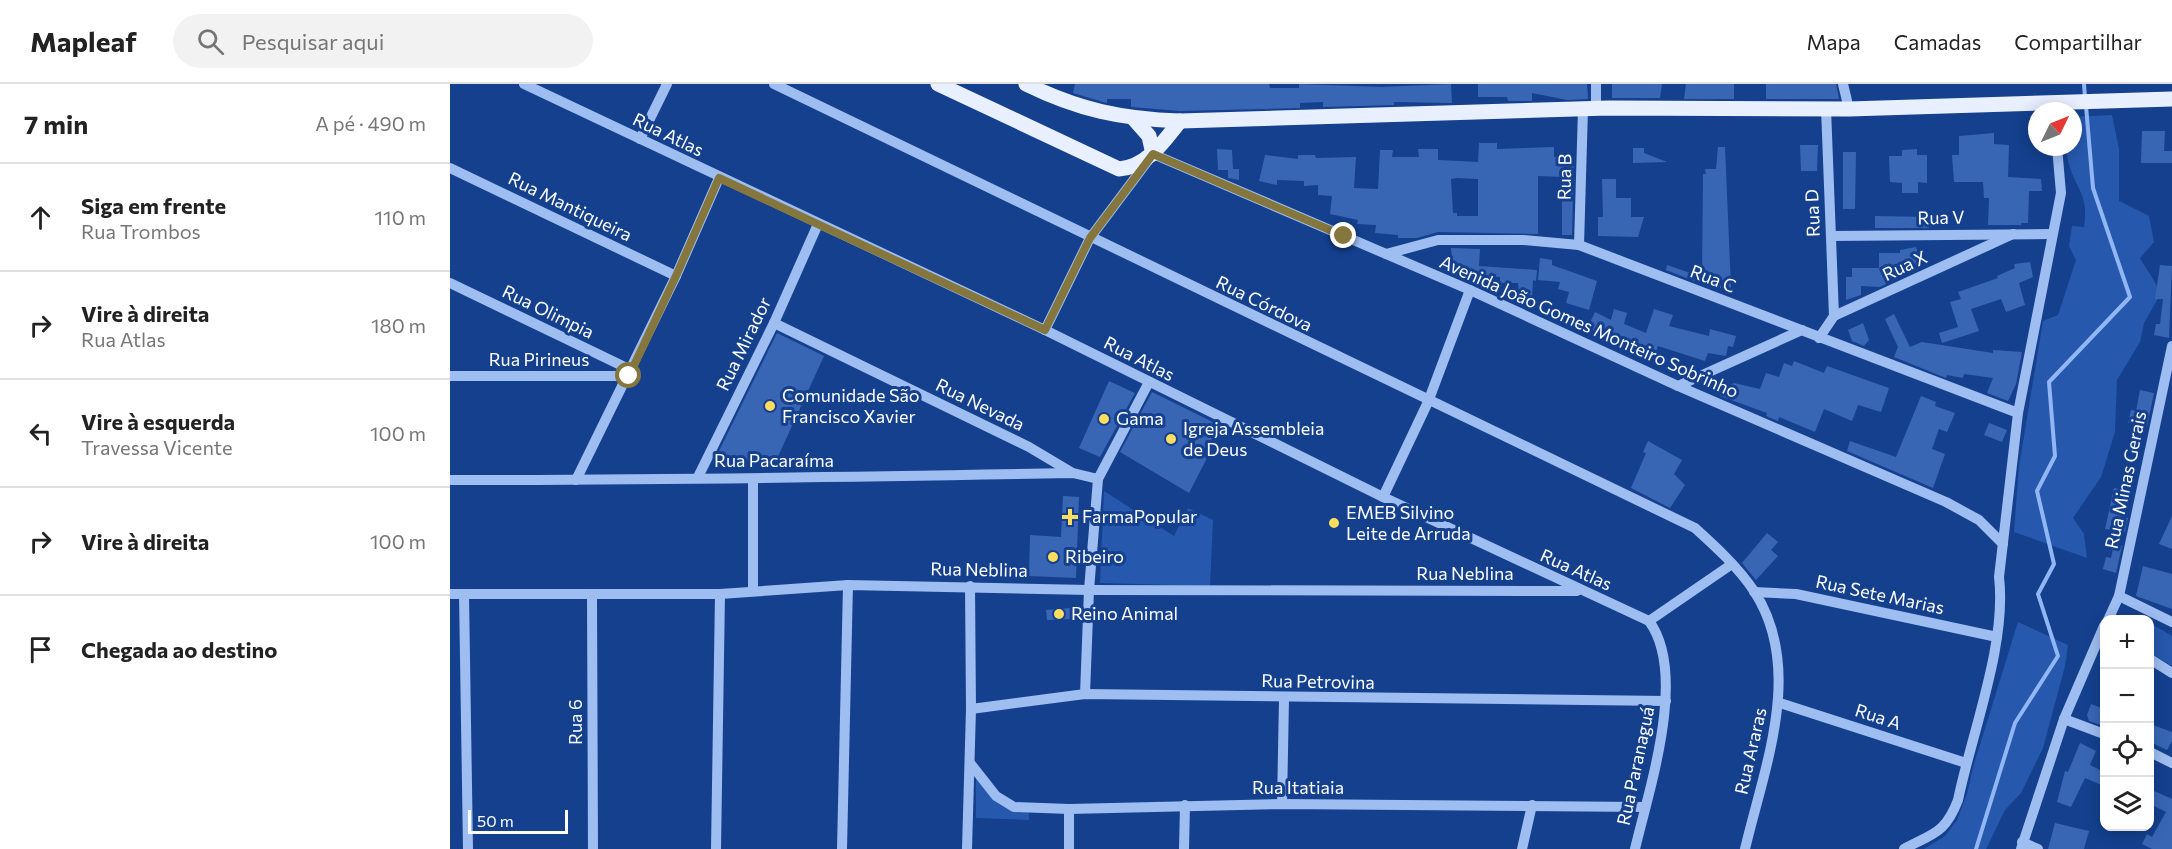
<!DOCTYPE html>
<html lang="pt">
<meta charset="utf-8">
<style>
body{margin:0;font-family:Commissioner,sans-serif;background:#f2f2f2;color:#222}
.controls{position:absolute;right:18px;bottom:18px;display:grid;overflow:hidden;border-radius:12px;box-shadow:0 3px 15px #0003}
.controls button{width:54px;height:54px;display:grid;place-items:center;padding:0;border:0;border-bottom:2px solid #e0e0e0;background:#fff;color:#222;font:30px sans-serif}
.compass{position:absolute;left:1578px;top:18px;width:54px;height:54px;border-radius:50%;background:#fff;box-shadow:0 3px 15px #0003;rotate:47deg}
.scale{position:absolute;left:18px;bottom:15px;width:100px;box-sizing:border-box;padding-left:6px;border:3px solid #fff;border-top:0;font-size:16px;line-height:21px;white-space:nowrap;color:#fff;-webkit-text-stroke:4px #14408e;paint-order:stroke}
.stop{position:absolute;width:18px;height:18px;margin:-14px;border:4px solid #85763d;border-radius:50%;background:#fff}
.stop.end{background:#85763d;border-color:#fff;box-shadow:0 2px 6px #0008}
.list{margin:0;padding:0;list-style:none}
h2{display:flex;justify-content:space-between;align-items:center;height:78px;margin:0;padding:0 24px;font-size:26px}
h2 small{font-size:20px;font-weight:400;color:#767676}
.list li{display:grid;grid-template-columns:39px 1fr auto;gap:18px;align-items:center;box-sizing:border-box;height:108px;padding:0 24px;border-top:2px solid #e0e0e0}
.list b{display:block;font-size:22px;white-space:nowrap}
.list p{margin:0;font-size:20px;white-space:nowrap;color:#767676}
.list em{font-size:20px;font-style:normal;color:#767676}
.icon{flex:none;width:33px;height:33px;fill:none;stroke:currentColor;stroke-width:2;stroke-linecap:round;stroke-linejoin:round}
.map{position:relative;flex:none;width:1722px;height:765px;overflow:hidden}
header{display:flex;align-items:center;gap:36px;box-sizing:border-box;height:84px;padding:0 30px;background:#fff;border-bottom:2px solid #e0e0e0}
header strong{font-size:28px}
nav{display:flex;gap:33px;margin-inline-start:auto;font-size:21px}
.search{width:420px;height:54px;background:#f2f2f2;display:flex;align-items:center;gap:15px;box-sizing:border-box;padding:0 21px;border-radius:33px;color:#767676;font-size:22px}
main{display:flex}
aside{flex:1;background:#fff}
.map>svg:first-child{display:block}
.green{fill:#2658ad}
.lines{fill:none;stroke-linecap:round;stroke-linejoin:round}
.stream{stroke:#90b6f4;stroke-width:4}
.building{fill:#3866b5;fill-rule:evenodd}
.minor{stroke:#9ebdf0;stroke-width:10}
.major{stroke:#e8efff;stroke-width:15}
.route{stroke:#85763d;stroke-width:8}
.poi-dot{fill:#ffdd5e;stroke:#14408e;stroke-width:2}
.labels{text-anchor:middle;stroke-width:6;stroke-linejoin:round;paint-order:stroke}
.street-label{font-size:18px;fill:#fff;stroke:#14408e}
.poi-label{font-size:18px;fill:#fff;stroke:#14408e;text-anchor:start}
</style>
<header>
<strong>Mapleaf</strong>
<div class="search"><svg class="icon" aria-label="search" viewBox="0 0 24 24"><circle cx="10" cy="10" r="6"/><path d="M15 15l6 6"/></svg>Pesquisar aqui</div>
<nav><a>Mapa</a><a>Camadas</a><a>Compartilhar</a></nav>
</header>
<main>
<aside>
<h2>7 min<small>A pé · 490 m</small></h2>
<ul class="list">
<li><svg class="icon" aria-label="ahead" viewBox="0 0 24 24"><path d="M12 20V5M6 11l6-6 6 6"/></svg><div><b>Siga em frente</b><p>Rua Trombos</p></div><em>110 m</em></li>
<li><svg class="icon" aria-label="right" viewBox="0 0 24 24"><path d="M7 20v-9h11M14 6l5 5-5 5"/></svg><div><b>Vire à direita</b><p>Rua Atlas</p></div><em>180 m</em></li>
<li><svg class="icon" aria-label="left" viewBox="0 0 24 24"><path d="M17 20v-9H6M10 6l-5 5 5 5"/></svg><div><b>Vire à esquerda</b><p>Travessa Vicente</p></div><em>100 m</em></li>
<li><svg class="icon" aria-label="right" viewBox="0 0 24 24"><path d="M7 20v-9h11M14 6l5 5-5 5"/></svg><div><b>Vire à direita</b></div><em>100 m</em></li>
<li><svg class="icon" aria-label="arrive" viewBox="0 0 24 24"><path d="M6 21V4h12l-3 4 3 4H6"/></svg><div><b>Chegada ao destino</b></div></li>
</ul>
</aside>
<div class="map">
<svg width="1722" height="765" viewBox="0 0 1722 765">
<rect width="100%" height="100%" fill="#14408e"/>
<g class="green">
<path d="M1662,31L1669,65V117L1699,132L1704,158L1690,174C1697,187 1706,196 1710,211L1694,239L1690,258L1667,296L1665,348L1651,393L1623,434L1634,450L1637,474L1564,448L1569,382L1593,237L1608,231L1626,176L1619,162L1622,142L1634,143C1638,115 1631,111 1621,87C1618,80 1617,71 1616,63H1623V33Z"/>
<path d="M654,407L724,452L738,424L763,436L760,502L650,499Z"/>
<path d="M1568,538L1618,561L1615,582L1593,664L1571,709L1555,726L1536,765H1474L1495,752L1507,736L1517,710L1524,680Z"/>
<path d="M1700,539L1722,552V582L1700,569Z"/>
<path d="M526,693C542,713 552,726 579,728V736L526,734Z"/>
</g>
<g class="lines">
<g class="stream">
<path d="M1634,0L1635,14"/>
<path d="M1526,765L1565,639L1608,572L1588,510L1604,480L1587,407L1605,372L1599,298L1680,213L1643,104L1636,22"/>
</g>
</g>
<g class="building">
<path d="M625,0H819L820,4H849V0L932,3L1001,0L1002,19L944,18V21L873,23V18L850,19V24L730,27L681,23V15H657V19L653,18L623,9Z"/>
<path d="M1028,0H1137L1138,15L1117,16L1082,9V17H1058L1057,13H1028Z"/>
<path d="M1162,0H1212L1210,14H1162Z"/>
<path d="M1236,0H1284V15H1234Z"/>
<path d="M1316,0H1386L1389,15H1316Z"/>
<path d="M1692,47H1715L1714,67H1722V79H1691Z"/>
<path d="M1544,49V60L1559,61L1558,93L1591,95L1592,107H1579L1578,139H1571V141H1538L1539,114H1534L1533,98H1504L1502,71H1509V52Z"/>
<path d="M1029,59H1047V65L1104,63V73H1124L1123,111H1114L1113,93L1088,92V150L988,148L967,154H948V151L925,149L926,141L907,140L908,136L880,130L882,112L868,111V101L854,102V97L827,96V101L809,97L815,71L848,75V71H865L866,74L906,73L904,104L928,105L930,66H943L942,73H969L968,65H988V76L1028,78ZM1007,94L1028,95V132H1007V129H1003L1001,95Z"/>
<path d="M1350,61H1368L1367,87H1351Z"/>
<path d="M1268,63H1275L1281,204H1263L1216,186L1217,181L1252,193L1253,90H1256L1255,85H1266Z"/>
<path d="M1183,64H1194V69L1217,78L1183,79Z"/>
<path d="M767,65L782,66L783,85H789V96L778,94V86H768Z"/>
<path d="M1467,65V71H1477V99L1468,98V109H1452V99L1440,98L1439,72H1452V66Z"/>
<path d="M1393,68H1406L1405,125H1393Z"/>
<path d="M1152,95H1166V114H1181V133H1194L1188,153L1148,152V133H1153Z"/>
<path d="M1112,114H1123L1122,151H1112Z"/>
<path d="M1425,132L1479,133V144H1425Z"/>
<path d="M1466,163L1471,184L1436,197V200L1430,203L1411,202V211L1396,216V193H1402V184H1429V169H1450V166Z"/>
<path d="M1001,164L1030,165L1029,182L1087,186L1086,197L1083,196L1082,214L1069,211L1068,199H1050V193L1005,192L998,189V184H1003Z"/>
<path d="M1090,174L1102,176V181L1147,197L1139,226L1116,219L1119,208L1108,205L1110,198L1088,196Z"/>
<path d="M1580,178L1583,193L1569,199L1575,221L1556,228L1551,215L1521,225L1529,247L1492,259L1489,249L1508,243L1500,218L1511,215L1508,208L1548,194L1547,192L1565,184L1564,180Z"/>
<path d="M1710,181L1722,182L1719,254L1704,251L1706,240H1710L1713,215H1705Z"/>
<path d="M1164,225L1177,229L1174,240L1196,249L1204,225L1223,231L1219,242L1259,252L1260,245L1286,252L1283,263L1278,262L1276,272L1258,269L1255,277L1208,262L1205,271L1173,257L1171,265L1138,243L1145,228L1161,236Z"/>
<path d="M1444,230L1460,263L1472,258L1543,269V266L1572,268L1566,300L1558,317L1537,309L1543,294L1514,290L1513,294L1497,291L1496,294L1444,273L1448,263L1435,235Z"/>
<path d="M1413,239L1419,256L1414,262L1402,257L1398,246Z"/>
<path d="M327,249L374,272L325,379L266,373Z"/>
<path d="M1344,277L1374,289L1377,282L1439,304L1431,328L1408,321L1402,337L1374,325L1365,348L1329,333L1328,337L1316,332L1317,329L1270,312L1272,305L1284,299L1310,305L1316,289L1329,293L1334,279L1342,282Z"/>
<path d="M659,297L685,309L650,373L629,364Z"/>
<path d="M1690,306L1704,309L1697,342L1678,339L1681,326L1686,327Z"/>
<path d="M702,308L773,343L739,409L670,368Z"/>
<path d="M1471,312L1486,318L1485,322L1505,329L1497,348L1489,345L1482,365L1495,370L1483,404L1397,367L1400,357L1446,373Z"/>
<path d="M1539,339L1557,346L1552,358L1534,351Z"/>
<path d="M1198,357L1232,376L1224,390L1235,401L1220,424L1181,404L1196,369L1193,368Z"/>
<path d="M1664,404L1680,408L1674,434H1678L1675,448L1655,445Z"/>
<path d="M613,412L629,413L626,494L579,492L580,451L611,453Z"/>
<path d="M1722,432V465L1709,460Z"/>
<path d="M1317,449L1328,458L1321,466L1328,472L1306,496L1292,479Z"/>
<path d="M1664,460L1672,462L1666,489L1653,485L1656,473L1661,474Z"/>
<path d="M1693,482L1722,490V525L1686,512Z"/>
<path d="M620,524L621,535L597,536L596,526Z"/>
<path d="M1641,620L1654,625V642L1639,637L1637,631Z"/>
<path d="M1700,640L1722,648V657L1717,666L1700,658Z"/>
<path d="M1630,659L1646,667L1640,681L1654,688V702L1635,694L1621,723L1607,718L1615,687L1618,688Z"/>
<path d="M1702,706L1722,715V765H1702L1692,760L1697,750L1702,753L1716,728L1700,720Z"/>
<path d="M1605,739L1639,747L1634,765H1598Z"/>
</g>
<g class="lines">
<g class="minor">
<path d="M74,0L595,246L933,413L1199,537C1238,590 1199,705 1185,765"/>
<path d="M324,0L1245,444C1266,463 1288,483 1304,507C1355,585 1314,684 1295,765"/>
<path d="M1393,0L1399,25"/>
<path d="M1376,24L1384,232"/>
<path d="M1146,25V0"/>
<path d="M190,55L217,0"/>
<path d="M0,84L226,192"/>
<path d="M1381,152L1602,150"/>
<path d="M1129,161L1133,25"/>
<path d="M936,170L988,156H1073L1129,161L1568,329"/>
<path d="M0,199L181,286"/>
<path d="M324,239L579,363L621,388"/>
<path d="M595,246L640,154L703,70L1020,206L1228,302L1496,418L1529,436L1553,460"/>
<path d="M1369,254L1384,232L1563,150"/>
<path d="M0,292H179"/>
<path d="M1228,302L1352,246"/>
<path d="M248,393L324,239L368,140"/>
<path d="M0,396C208,396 415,393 623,389L648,395"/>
<path d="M126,396L226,192L269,94"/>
<path d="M933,413L978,318L1020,206"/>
<path d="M303,507V395"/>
<path d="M1304,508L1346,510L1547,553"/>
<path d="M0,510H270L398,501L639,506L1127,507"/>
<path d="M14,510L18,765"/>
<path d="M142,510L143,765"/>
<path d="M1669,512L1722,538"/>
<path d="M1658,536L1669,512L1722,262"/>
<path d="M1199,537L1282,480"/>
<path d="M1700,575L1722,589"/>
<path d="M635,610L639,506L648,395L699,298"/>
<path d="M1330,619L1516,679"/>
<path d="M521,625L635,610L1216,617"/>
<path d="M1614,635L1654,650"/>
<path d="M1700,668L1722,679"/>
<path d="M520,679L546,712L564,723L619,725L832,720L1195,723"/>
<path d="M832,720L834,615"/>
<path d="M619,725V765"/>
<path d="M1572,758L1588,765"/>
<path d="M266,765L270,510"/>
<path d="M392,765L398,501"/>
<path d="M517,765L521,625L520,502"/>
<path d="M734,765L735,721"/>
<path d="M1072,765L1082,721"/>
<path d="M1454,765C1483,749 1495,750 1508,716C1522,648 1557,560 1549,493L1568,329L1611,109L1607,63"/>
<path d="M1571,765L1614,635L1654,542"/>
</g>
<g class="major">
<path d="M488,0L669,85C697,83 714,57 730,37"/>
<path d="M576,0C629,26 672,35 730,37L1159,24L1399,25L1722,15"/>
<path d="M684,35L699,52L703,70"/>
</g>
</g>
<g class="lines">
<path class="route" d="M179,292L226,192L269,94L595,246L640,154L703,70L894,152"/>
</g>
<g class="poi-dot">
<circle cx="320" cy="322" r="6"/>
<circle cx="654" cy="335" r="6"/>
<circle cx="721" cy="355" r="6"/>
<path d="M617 424h6v6h6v6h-6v6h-6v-6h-6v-6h6z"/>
<circle cx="884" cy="439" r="6"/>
<circle cx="603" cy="473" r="6"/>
<circle cx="609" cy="530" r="6"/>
</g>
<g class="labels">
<g class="street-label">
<text transform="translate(218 51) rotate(26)" y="6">Rua Atlas</text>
<text transform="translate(1115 93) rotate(-89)" y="6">Rua B</text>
<text transform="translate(120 123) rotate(26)" y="6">Rua Mantiqueira</text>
<text transform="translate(1363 129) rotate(-92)" y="6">Rua D</text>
<text transform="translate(1491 134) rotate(-1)" y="6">Rua V</text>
<text transform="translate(1455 182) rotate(-25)" y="6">Rua X</text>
<text transform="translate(1263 195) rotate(21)" y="6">Rua C</text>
<text transform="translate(814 220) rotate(26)" y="6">Rua Córdova</text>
<text transform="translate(98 228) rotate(26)" y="6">Rua Olimpia</text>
<text transform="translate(1139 243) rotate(24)" y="6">Avenida João Gomes Monteiro Sobrinho</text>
<text transform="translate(294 260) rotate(-64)" y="6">Rua Mirador</text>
<text transform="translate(689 275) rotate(27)" y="6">Rua Atlas</text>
<text x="89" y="282">Rua Pirineus</text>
<text transform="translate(530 321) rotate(26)" y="6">Rua Nevada</text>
<text x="324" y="383">Rua Pacaraíma</text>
<text transform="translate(1676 396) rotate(-78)" y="6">Rua Minas Gerais</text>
<text transform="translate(529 486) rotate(1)" y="6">Rua Neblina</text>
<text transform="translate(1126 486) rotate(24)" y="6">Rua Atlas</text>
<text x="1015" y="496">Rua Neblina</text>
<text transform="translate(1430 511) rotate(12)" y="6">Rua Sete Marias</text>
<text transform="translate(868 598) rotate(1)" y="6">Rua Petrovina</text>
<text transform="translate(1428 633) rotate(18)" y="6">Rua A</text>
<text transform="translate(126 638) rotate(-90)" y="6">Rua 6</text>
<text transform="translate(1301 667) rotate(-77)" y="6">Rua Araras</text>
<text transform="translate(1186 682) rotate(-78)" y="6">Rua Paranaguá</text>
<text x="848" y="710">Rua Itatiaia</text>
</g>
<g class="poi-label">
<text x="332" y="318">Comunidade São<tspan x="332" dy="21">Francisco Xavier</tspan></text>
<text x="666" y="341">Gama</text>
<text x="733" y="351">Igreja Assembleia<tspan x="733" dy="21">de Deus</tspan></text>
<text x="896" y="435">EMEB Silvino<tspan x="896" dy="21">Leite de Arruda</tspan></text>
<text x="632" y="439">FarmaPopular</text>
<text x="615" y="479">Ribeiro</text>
<text x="621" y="536">Reino Animal</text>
</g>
</g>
</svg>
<div class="controls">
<button>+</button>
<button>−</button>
<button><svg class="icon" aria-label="locate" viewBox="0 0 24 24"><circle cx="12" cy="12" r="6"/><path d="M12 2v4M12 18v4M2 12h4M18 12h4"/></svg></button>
<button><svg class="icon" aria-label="layers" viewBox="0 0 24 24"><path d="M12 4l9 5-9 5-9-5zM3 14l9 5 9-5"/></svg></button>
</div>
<svg class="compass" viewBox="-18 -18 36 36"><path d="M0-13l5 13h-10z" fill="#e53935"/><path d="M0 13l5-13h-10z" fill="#767676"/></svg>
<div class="scale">50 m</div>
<div class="stop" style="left:179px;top:292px"></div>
<div class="stop end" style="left:894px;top:152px"></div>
</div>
</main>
